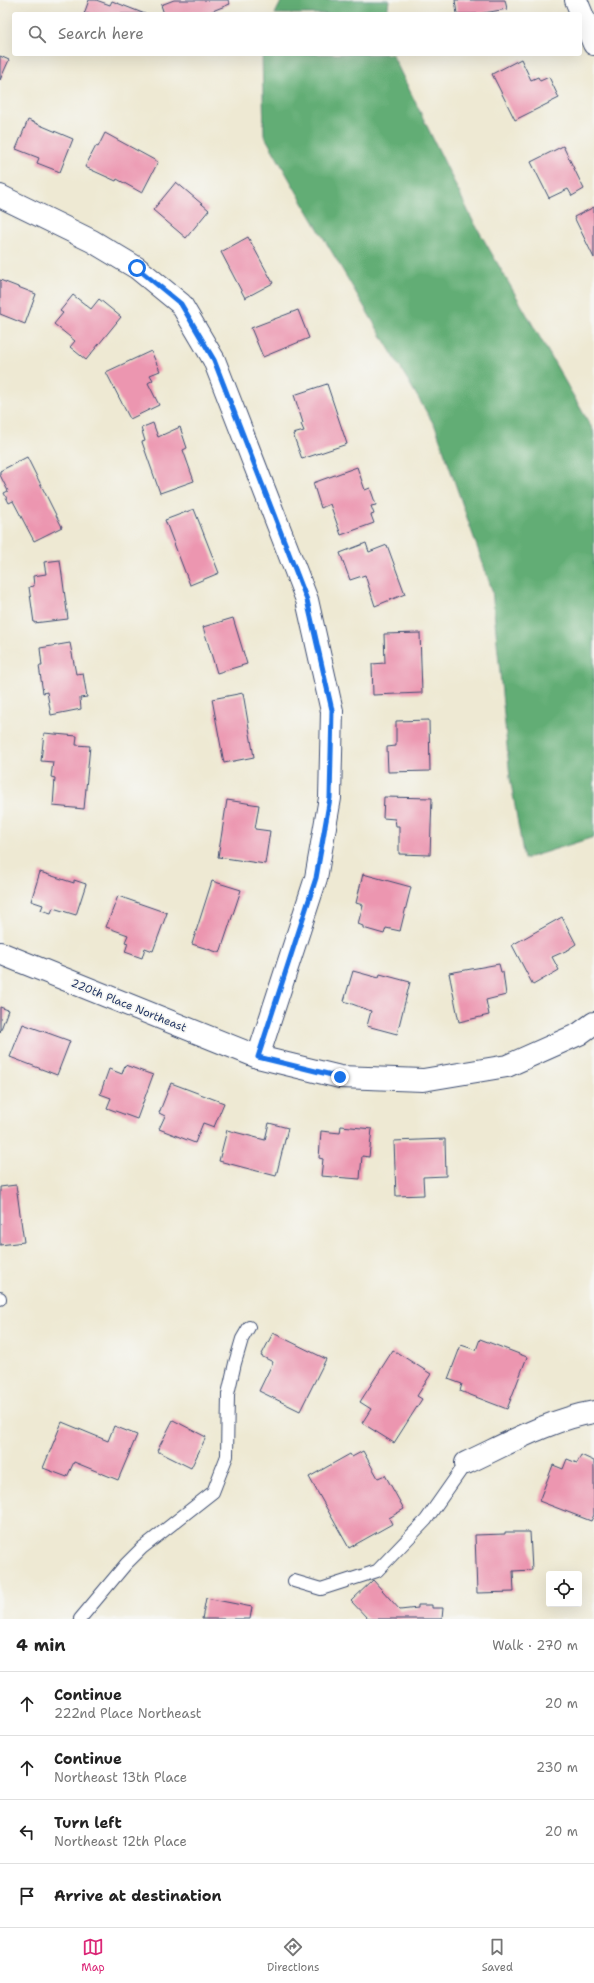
<!DOCTYPE html>
<meta charset="utf-8">
<style>
body{margin:0;font-family:"Shantell Sans",sans-serif;background:#f6f6f6;color:#222}
.controls{position:absolute;right:12px;bottom:12px;display:grid;overflow:hidden;border-radius:4px;box-shadow:0 4px 16px #0002}
.controls button{width:36px;height:36px;display:grid;place-items:center;padding:0;border:0;border-bottom:1px solid #e0e0e0;background:#fff;color:#222;font:20px sans-serif}
.stop{position:absolute;width:12px;height:12px;margin:-9px;border:3px solid #1a73e8;border-radius:50%;background:#fff}
.stop.end{background:#1a73e8;border-color:#fff;box-shadow:0 1px 4px #0008}
.list{margin:0;padding:0;list-style:none}
h2{display:flex;justify-content:space-between;align-items:center;height:52px;margin:0;padding:0 16px;font-size:17px}
h2 small{font-size:13px;font-weight:400;color:#767676}
.list li{display:grid;grid-template-columns:26px 1fr auto;gap:12px;align-items:center;box-sizing:border-box;height:64px;padding:0 16px;border-top:1px solid #e0e0e0}
.list b{display:block;font-size:15px;white-space:nowrap}
.list p{margin:0;font-size:13px;white-space:nowrap;color:#767676}
.list em{font-size:13px;font-style:normal;color:#767676}
.icon{flex:none;width:22px;height:22px;fill:none;stroke:currentColor;stroke-width:2;stroke-linecap:round;stroke-linejoin:round}
.map{position:relative;flex:none;width:594px;height:1619px;overflow:hidden}
.search{position:absolute;background:#fff;box-shadow:0 4px 16px #0002;left:12px;right:12px;top:12px;height:44px;display:flex;align-items:center;gap:10px;box-sizing:border-box;padding:0 14px;border-radius:4px;color:#767676;font-size:15px}
.sheet{height:308px;background:#fff}
nav{display:flex;justify-content:space-around;align-items:center;box-sizing:border-box;height:56px;border-top:1px solid #e0e0e0;background:#fff;font-size:11px;color:#767676}
nav a{display:grid;justify-items:center;gap:2px}
nav .on{color:#db2777}
.map>svg:first-child{display:block}
.forest{fill:#62ad75;stroke:#3e6e6a}
.building{fill:#ec96b0}
.lines{fill:none;stroke-linecap:round;stroke-linejoin:round}
.lane-casing{stroke:#3b4b70;stroke-width:14}
.street-casing{stroke:#3b4b70;stroke-width:24}
.lane{stroke:#fff;stroke-width:12}
.street{stroke:#fff;stroke-width:22}
.route{stroke:#1a73e8;stroke-width:5}
.labels{text-anchor:middle;stroke-width:3.5;stroke-linejoin:round;paint-order:stroke}
.street-label{font-size:11px;fill:#1b2f5e;stroke:#f6f6f2}
</style>
<div class="map">
<svg width="594" height="1619" viewBox="0 0 594 1619">
<rect width="100%" height="100%" fill="#f6f6f2"/>
<filter id="ink" filterUnits="userSpaceOnUse"><feTurbulence type="fractalNoise" baseFrequency=".025" numOctaves="2"/><feDisplacementMap in="SourceGraphic" scale="8" xChannelSelector="R" yChannelSelector="G"/><feConvolveMatrix kernelMatrix="1 2 1 2 8 2 1 2 1" color-interpolation-filters="sRGB"/></filter>
<filter id="wash" filterUnits="userSpaceOnUse"><feTurbulence type="fractalNoise" baseFrequency=".012" numOctaves="4" result="noise"/><feDisplacementMap in="SourceGraphic" scale="16" xChannelSelector="R" yChannelSelector="G"/><feGaussianBlur stdDeviation="0.9" result="paint"/><feColorMatrix in="noise" values="0 0 0 0 0 0 0 0 0 0 0 0 0 0 0 0 0 1.4 0 .05"/><feComposite in="paint" operator="in"/></filter>
<g filter="url(#wash)">
<rect width="100%" height="100%" fill="#eee9d3"/>
<g class="forest">
<path d="M282,0H389L387,14H275Z"/>
<path d="M262,54H392L472,219L593,430L594,439V837L524,859L510,777L492,590L436,428L310,215L264,135Z"/>
</g>
<g id="blocks">
<g class="building">
<path d="M89,0H96L110,5L112,1L145,14H84Z"/>
<path d="M174,0H228L230,4L205,14H164L161,5Z"/>
<path d="M455,0H505L507,9L478,14H457Z"/>
<path d="M0,56L9,60L0,80Z"/>
<path d="M521,59L531,80L538,77L540,81L549,77L559,98L515,120L492,74Z"/>
<path d="M28,120L73,139L60,172L37,163L39,158L16,149Z"/>
<path d="M105,133L158,162L142,193L117,179L116,181L85,167L96,146L98,147Z"/>
<path d="M563,146L584,189L572,196L568,189L549,198L531,162Z"/>
<path d="M176,182L209,210L186,238L153,210Z"/>
<path d="M594,207V258L574,217Z"/>
<path d="M248,237L273,283L245,298L221,252Z"/>
<path d="M0,280L36,294L25,324L0,314Z"/>
<path d="M73,295L91,309L99,299L121,317L86,360L70,347L75,341L54,324L63,313L60,311Z"/>
<path d="M298,310L309,338L263,357L251,328Z"/>
<path d="M151,351L160,371L150,375L153,380L148,383L159,405L130,419L106,372Z"/>
<path d="M327,384L347,444L302,459L293,434L304,431L301,424L303,423L294,395Z"/>
<path d="M153,423L158,437L180,427L187,448L183,450L194,481L160,493L142,442L145,441L141,428Z"/>
<path d="M27,457L62,527L34,541L13,501L9,503L4,493L8,491L0,475V471Z"/>
<path d="M357,467L365,490L370,488L376,505L371,506L374,514L371,515L374,523L341,535L330,504L321,508L313,483Z"/>
<path d="M194,509L219,573L190,585L165,520Z"/>
<path d="M366,543L369,552L387,545L405,594L375,606L365,575L350,580L340,553Z"/>
<path d="M60,560L68,619L34,623L29,587L34,586L33,576L46,574L44,562Z"/>
<path d="M233,618L247,664L217,673L203,627Z"/>
<path d="M420,633L422,693L373,695L372,664L385,663L384,634Z"/>
<path d="M70,643L76,674L83,673L87,697L80,698L81,709L51,715L47,692L43,693L39,666H42L40,648Z"/>
<path d="M243,693L254,757L224,763L212,699Z"/>
<path d="M429,720L430,771L388,772L387,747L396,746V721Z"/>
<path d="M44,733L77,736L76,745L90,746L84,809L53,806L55,778L51,777L53,762L41,761Z"/>
<path d="M384,797L432,798L430,855L399,854V826H396L395,819L383,818Z"/>
<path d="M227,800L259,805L255,829L270,831L265,864L218,857Z"/>
<path d="M40,872L74,883V880L86,884L76,915L53,908L51,913L41,910L43,905L31,901Z"/>
<path d="M363,874L411,887L400,931L386,928L384,934L363,928V926L358,924L363,905L356,903Z"/>
<path d="M212,881L241,890L220,953L192,944Z"/>
<path d="M118,896L167,913L153,951L145,948L142,958L125,952L128,943L125,942L128,935L106,927Z"/>
<path d="M562,917L576,944L570,948V949L552,957L559,970L533,985L512,945Z"/>
<path d="M499,964L501,972H503L506,995L486,1000L489,1015L459,1022L449,973Z"/>
<path d="M353,971L379,978L380,974L410,982L397,1034L367,1026L371,1011L344,1001Z"/>
<path d="M0,1007L8,1010L0,1032Z"/>
<path d="M23,1024L70,1041L57,1075L10,1057Z"/>
<path d="M125,1065L153,1075L137,1119L107,1108L111,1098L100,1094L109,1069L122,1074Z"/>
<path d="M171,1083L224,1103L214,1127L203,1123L195,1143L159,1129L165,1116L159,1113Z"/>
<path d="M269,1123L288,1128L276,1176L219,1161L227,1130L265,1140Z"/>
<path d="M341,1126L372,1129L369,1157L362,1156L360,1179L321,1176L323,1159L319,1158L321,1131L340,1133Z"/>
<path d="M445,1139L446,1176L423,1177L424,1195L396,1196L394,1141Z"/>
<path d="M16,1185L24,1242L0,1245V1187Z"/>
<path d="M273,1333L326,1359L300,1411L259,1391L273,1362L261,1356Z"/>
<path d="M480,1339L527,1357L507,1409L460,1391L462,1384L448,1379L461,1345L476,1350Z"/>
<path d="M393,1350L431,1374L417,1396L422,1399L394,1443L362,1423L371,1409L360,1402Z"/>
<path d="M173,1420L206,1437L191,1468L157,1451Z"/>
<path d="M62,1422L108,1441L114,1426L137,1435L118,1480L74,1462L67,1477L43,1468Z"/>
<path d="M363,1451L378,1478L385,1475L404,1509L389,1518L392,1524L349,1548L309,1477L350,1454L352,1457Z"/>
<path d="M581,1455L594,1461V1515L591,1521L539,1501L553,1465L563,1469L567,1459L577,1463Z"/>
<path d="M505,1532H530L532,1570L513,1571L514,1592L477,1593L475,1535L505,1534Z"/>
<path d="M373,1580L400,1610L418,1608V1605H432V1608H443L442,1619H368L351,1601Z"/>
<path d="M206,1598L252,1607L250,1619H202Z"/>
</g>
</g>
</g>
<g filter="url(#ink)">
<use href="#blocks" fill-opacity="0" stroke="#3b4b70" stroke-width="1"/>
<g class="lines">
<g class="lane-casing">
<g id="lane">
<path d="M0,1299V1298"/>
<path d="M294,1581L321,1589L377,1571L426,1520L466,1463"/>
<path d="M80,1619L126,1564L142,1548L213,1492L227,1456L228,1394L235,1363L242,1339L249,1327"/>
</g>
</g>
<g class="street-casing">
<g id="street">
<path d="M576,0L594,44"/>
<path d="M0,196L92,241L137,268L181,304L214,360L307,600L332,711L330,798L316,878L258,1057"/>
<path d="M0,953L258,1057L340,1077L423,1080L507,1066L579,1034L594,1023"/>
<path d="M466,1463C505,1445 551,1419 594,1412"/>
</g>
</g>
<use href="#lane" class="lane"/>
<use href="#street" class="street"/>
</g>
</g>
<g class="lines" filter="url(#ink)">
<path class="route" d="M137,268L181,304L214,360L307,600L332,710L330,798L316,878L258,1057L340,1077"/>
</g>
<g class="labels">
<g class="street-label">
<text transform="translate(129 1005) rotate(22)" y="4">220th Place Northeast</text>
</g>
</g>
</svg>
<div class="controls">
<button><svg class="icon" aria-label="locate" viewBox="0 0 24 24"><circle cx="12" cy="12" r="6"/><path d="M12 2v4M12 18v4M2 12h4M18 12h4"/></svg></button>
</div>
<div class="stop" style="left:137px;top:268px"></div>
<div class="stop end" style="left:340px;top:1077px"></div>
<div class="search"><svg class="icon" aria-label="search" viewBox="0 0 24 24"><circle cx="10" cy="10" r="6"/><path d="M15 15l6 6"/></svg>Search here</div>
</div>
<section class="sheet">
<h2>4 min<small>Walk · 270 m</small></h2>
<ul class="list">
<li><svg class="icon" aria-label="ahead" viewBox="0 0 24 24"><path d="M12 20V5M6 11l6-6 6 6"/></svg><div><b>Continue</b><p>222nd Place Northeast</p></div><em>20 m</em></li>
<li><svg class="icon" aria-label="ahead" viewBox="0 0 24 24"><path d="M12 20V5M6 11l6-6 6 6"/></svg><div><b>Continue</b><p>Northeast 13th Place</p></div><em>230 m</em></li>
<li><svg class="icon" aria-label="left" viewBox="0 0 24 24"><path d="M17 20v-9H6M10 6l-5 5 5 5"/></svg><div><b>Turn left</b><p>Northeast 12th Place</p></div><em>20 m</em></li>
<li><svg class="icon" aria-label="arrive" viewBox="0 0 24 24"><path d="M6 21V4h12l-3 4 3 4H6"/></svg><div><b>Arrive at destination</b></div></li>
</ul>
</section>
<nav>
<a class="on"><svg class="icon" aria-label="map" viewBox="0 0 24 24"><path d="M3 6l6-2 6 2 6-2v14l-6 2-6-2-6 2zM9 4v14M15 6v14"/></svg>Map</a>
<a><svg class="icon" aria-label="directions" viewBox="0 0 24 24"><path d="M12 3l9 9-9 9-9-9zM9 14v-3h6M13 9l2 2-2 2"/></svg>Directions</a>
<a><svg class="icon" aria-label="saved" viewBox="0 0 24 24"><path d="M7 4h10v16l-5-4-5 4z"/></svg>Saved</a>
</nav>
